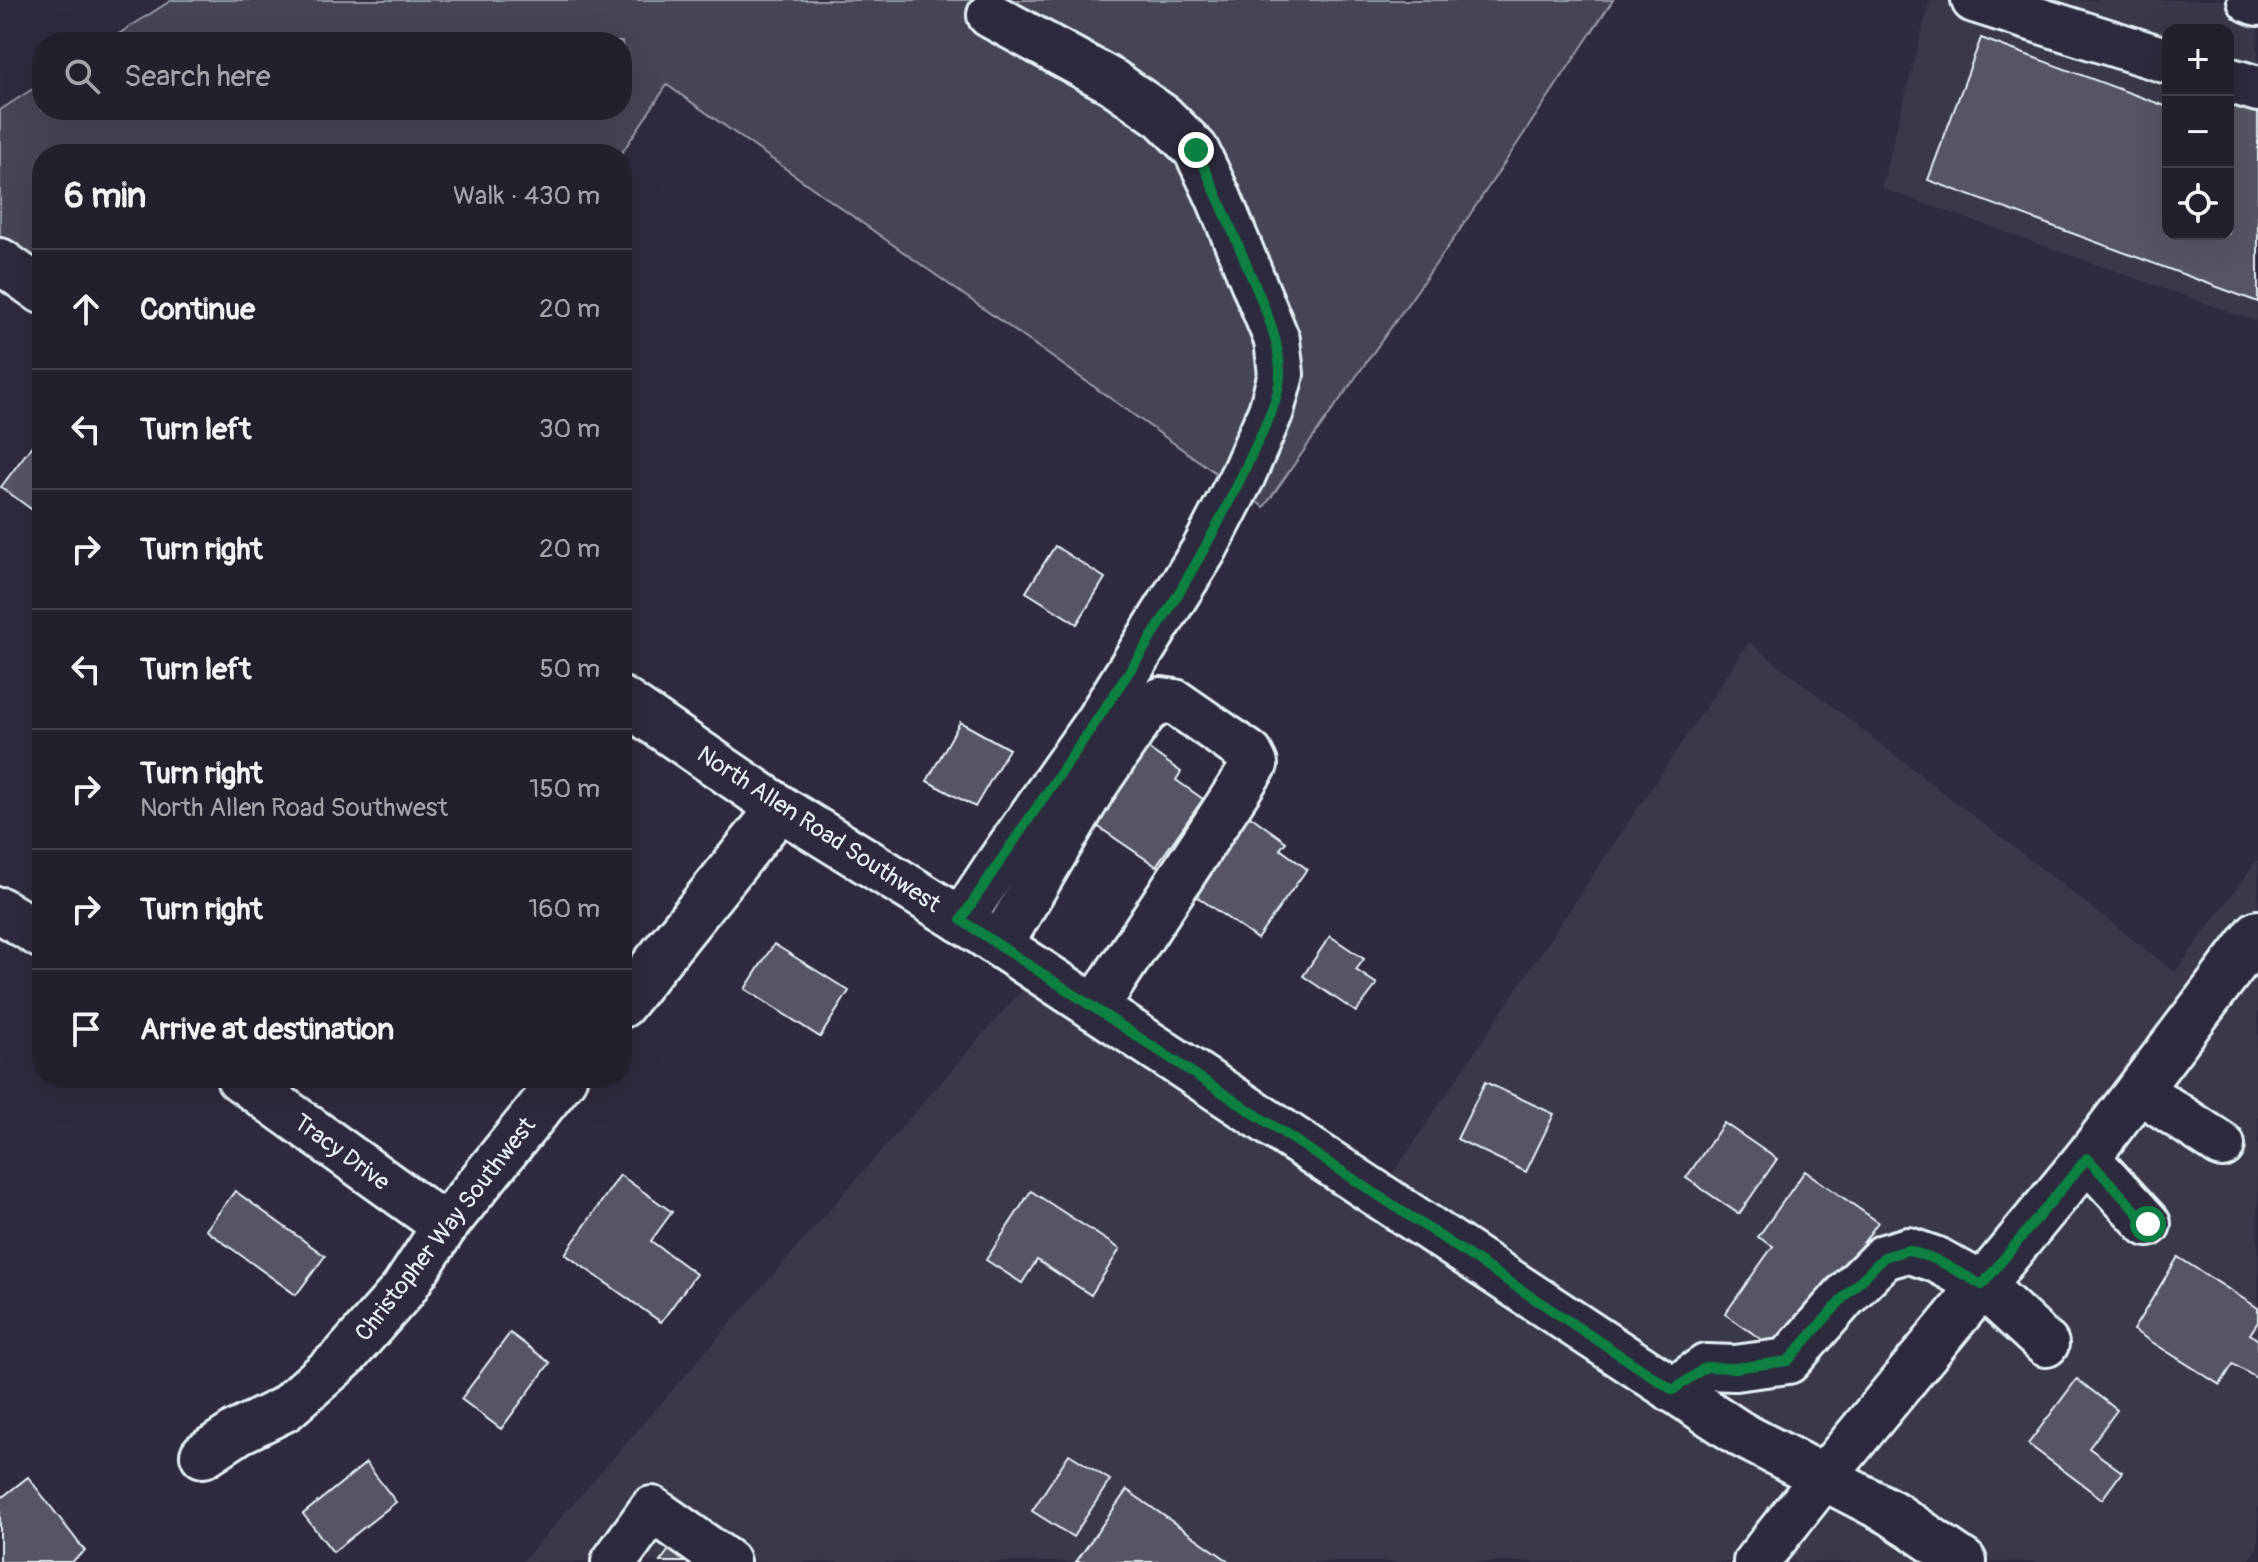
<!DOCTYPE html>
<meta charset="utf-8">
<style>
body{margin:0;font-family:Pangolin,sans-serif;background:#2f2d3a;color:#f1f3f6}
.controls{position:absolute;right:24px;top:24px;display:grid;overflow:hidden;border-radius:16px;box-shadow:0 8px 32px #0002}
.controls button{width:72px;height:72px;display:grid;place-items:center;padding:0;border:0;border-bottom:2px solid #403e4a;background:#23202e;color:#f1f3f6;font:40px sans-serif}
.stop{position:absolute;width:24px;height:24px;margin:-18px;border:6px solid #0b8043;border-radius:50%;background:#fff}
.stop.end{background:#0b8043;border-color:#fff;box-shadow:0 2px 8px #0008}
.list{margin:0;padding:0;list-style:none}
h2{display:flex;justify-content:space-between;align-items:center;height:104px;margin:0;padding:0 32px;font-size:34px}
h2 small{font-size:26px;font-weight:400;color:#a3a3aa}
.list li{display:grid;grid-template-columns:52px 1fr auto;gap:24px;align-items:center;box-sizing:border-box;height:120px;padding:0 32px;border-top:2px solid #403e4a}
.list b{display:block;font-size:30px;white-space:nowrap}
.list p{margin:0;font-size:26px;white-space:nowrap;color:#a3a3aa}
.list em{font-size:26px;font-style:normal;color:#a3a3aa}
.icon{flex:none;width:44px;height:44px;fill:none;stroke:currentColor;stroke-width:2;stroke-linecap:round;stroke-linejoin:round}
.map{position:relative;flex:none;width:2258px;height:1562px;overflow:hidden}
.search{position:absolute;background:#23202e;box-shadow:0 8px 32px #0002;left:32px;top:32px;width:600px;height:88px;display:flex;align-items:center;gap:20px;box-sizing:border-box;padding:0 28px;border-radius:32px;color:#a3a3aa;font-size:30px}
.panel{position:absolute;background:#23202e;box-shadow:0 8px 32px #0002;left:32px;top:144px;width:600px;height:944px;border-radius:32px}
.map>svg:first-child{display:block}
.built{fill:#3b3749;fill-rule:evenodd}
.green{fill:#464455;stroke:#979aa6;stroke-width:2}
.building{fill:#575565;stroke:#e8f1f8;stroke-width:2}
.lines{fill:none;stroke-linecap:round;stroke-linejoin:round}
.minor-casing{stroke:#e8f1f8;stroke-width:50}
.major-casing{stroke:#e8f1f8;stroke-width:50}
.minor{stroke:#2f2a3d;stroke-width:44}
.major{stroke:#2f2a3d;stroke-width:44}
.route{stroke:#0b8043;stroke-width:10}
.labels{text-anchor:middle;stroke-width:6;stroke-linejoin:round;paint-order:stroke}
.street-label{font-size:24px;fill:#e8f1f8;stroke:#2f2a3d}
</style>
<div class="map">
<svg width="2258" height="1562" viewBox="0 0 2258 1562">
<rect width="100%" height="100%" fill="#2f2a3d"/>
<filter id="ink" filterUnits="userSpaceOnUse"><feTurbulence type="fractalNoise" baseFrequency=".0125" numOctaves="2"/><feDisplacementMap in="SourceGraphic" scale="16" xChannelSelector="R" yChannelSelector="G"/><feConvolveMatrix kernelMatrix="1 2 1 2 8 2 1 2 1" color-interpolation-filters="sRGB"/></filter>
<g filter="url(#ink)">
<g class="built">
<path d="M1930,0H2258V322L1881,188ZM2168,30H2228V234H2168Z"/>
<path d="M1749,642L2175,972L2258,859V1547L2248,1562H522L1026,985L1382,1190Z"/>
</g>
<path class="green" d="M172,0H1613L1457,234L1264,507L667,85L621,154H42V302L0,274V110L42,83V110H622V42H106Z"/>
<g class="building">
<path d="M1981,38L2165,106L2168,98V234H2228V98L2258,109V302L1928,180Z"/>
<path d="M34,443L42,449V517L1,487Z"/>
<path d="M1055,546L1105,578L1077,624L1026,592Z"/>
<path d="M960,722L1009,749L975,807L927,781Z"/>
<path d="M1138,741L1181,772L1176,780L1203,799L1156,866L1084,817Z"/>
<path d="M1242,810L1286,842L1280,849L1307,869L1257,939L1185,888Z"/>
<path d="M1330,936L1364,959L1356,970L1377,984L1356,1012L1303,976Z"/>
<path d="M774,944L849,991L820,1037L745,989Z"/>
<path d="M1485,1082L1554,1114L1526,1172L1457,1139Z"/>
<path d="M1724,1123L1777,1159L1739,1214L1686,1178Z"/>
<path d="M1805,1171L1878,1222L1784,1355L1725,1314L1773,1246L1758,1237Z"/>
<path d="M620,1175L672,1212L651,1241L696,1274L661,1322L565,1254Z"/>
<path d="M235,1191L325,1256L296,1295L206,1230Z"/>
<path d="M1031,1191L1120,1249L1091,1295L1037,1260L1022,1283L986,1260Z"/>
<path d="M2178,1257L2258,1308V1322L2250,1334L2258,1340V1379L2233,1364L2220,1385L2133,1330Z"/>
<path d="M510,1333L550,1363L501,1429L461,1399Z"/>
<path d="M2077,1379L2117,1410L2089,1448L2122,1472L2102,1499L2028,1444Z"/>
<path d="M1069,1454L1110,1480L1073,1537L1032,1511Z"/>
<path d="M366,1463L396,1502L333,1552L303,1514Z"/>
<path d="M28,1477L85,1551L71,1562H0V1499Z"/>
<path d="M1127,1490L1230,1562H1076Z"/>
<path d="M671,1547L693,1562H660Z"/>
</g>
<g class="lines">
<g class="minor-casing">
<g id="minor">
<path d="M1974,0L2168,61"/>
<path d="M2250,0L2258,3"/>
<path d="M2228,80L2258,89"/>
<path d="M0,261L42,291"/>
<path d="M622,700L780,808L968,924L1742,1435L1892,1513L1964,1562"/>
<path d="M0,910L42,936"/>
<path d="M961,920L998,864L1099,719L1204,550L1243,475L1271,411L1281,374L1277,340L1218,196L1196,150L1163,117L1113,82L990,15"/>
<path d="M1000,945L1093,788L1144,713L1161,700L1175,702L1250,754L1255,764L1095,1008"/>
<path d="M622,1005L780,808"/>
<path d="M239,1078L445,1226"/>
<path d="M2139,1090L2222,1145"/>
<path d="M2087,1158L2148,1224"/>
<path d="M1673,1390L1706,1367L1735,1368L1788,1361L1844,1297L1884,1257L1908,1250L1937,1260L1982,1285L2046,1344"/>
<path d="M203,1455L238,1432L285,1409L344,1357L403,1290L445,1226L564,1078"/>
<path d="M614,1562L652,1509L727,1562"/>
</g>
</g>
<g class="major-casing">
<path id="major" d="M1756,1562L1823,1478L2087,1158L2258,933"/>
</g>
<use href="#minor" class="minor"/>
<use href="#major" class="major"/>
</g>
</g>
<g class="lines" filter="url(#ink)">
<path class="route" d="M1196,150C1216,191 1233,232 1250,273C1263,305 1279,336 1280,371C1281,398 1262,432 1251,456C1176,623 1060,767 961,920L1673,1390L1706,1367L1735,1368L1788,1361L1844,1297L1884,1257L1908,1250L1937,1260L1982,1285L2087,1158L2148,1224"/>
</g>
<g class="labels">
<g class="street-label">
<text transform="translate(819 829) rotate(33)" y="8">North Allen Road Southwest</text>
<text transform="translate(342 1152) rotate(36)" y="8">Tracy Drive</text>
<text transform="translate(445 1229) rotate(-52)" y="8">Christopher Way Southwest</text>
</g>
</g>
</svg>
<div class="controls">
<button>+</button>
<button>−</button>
<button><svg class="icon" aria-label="locate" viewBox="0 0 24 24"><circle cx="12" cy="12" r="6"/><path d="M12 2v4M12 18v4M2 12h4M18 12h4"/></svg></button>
</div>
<div class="stop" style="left:2148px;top:1224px"></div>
<div class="stop end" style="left:1196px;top:150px"></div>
<div class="search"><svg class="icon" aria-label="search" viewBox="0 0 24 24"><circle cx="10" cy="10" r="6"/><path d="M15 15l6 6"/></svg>Search here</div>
<section class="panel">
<h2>6 min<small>Walk · 430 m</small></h2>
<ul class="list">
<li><svg class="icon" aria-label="ahead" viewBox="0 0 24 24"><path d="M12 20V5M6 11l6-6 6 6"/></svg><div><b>Continue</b></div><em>20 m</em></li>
<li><svg class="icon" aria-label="left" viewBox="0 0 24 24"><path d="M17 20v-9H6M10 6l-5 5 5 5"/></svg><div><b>Turn left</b></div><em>30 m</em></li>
<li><svg class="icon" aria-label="right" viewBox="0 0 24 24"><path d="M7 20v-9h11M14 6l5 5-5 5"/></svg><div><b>Turn right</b></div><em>20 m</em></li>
<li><svg class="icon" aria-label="left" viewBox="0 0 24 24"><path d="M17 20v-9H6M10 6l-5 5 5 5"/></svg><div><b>Turn left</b></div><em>50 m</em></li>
<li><svg class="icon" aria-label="right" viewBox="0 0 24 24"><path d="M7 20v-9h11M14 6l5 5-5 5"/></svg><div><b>Turn right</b><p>North Allen Road Southwest</p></div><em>150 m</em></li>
<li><svg class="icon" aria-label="right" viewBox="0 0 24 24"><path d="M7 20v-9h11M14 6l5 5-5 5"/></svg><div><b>Turn right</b></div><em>160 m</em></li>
<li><svg class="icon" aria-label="arrive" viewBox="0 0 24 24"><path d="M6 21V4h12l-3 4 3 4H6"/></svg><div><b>Arrive at destination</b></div></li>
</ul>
</section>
</div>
